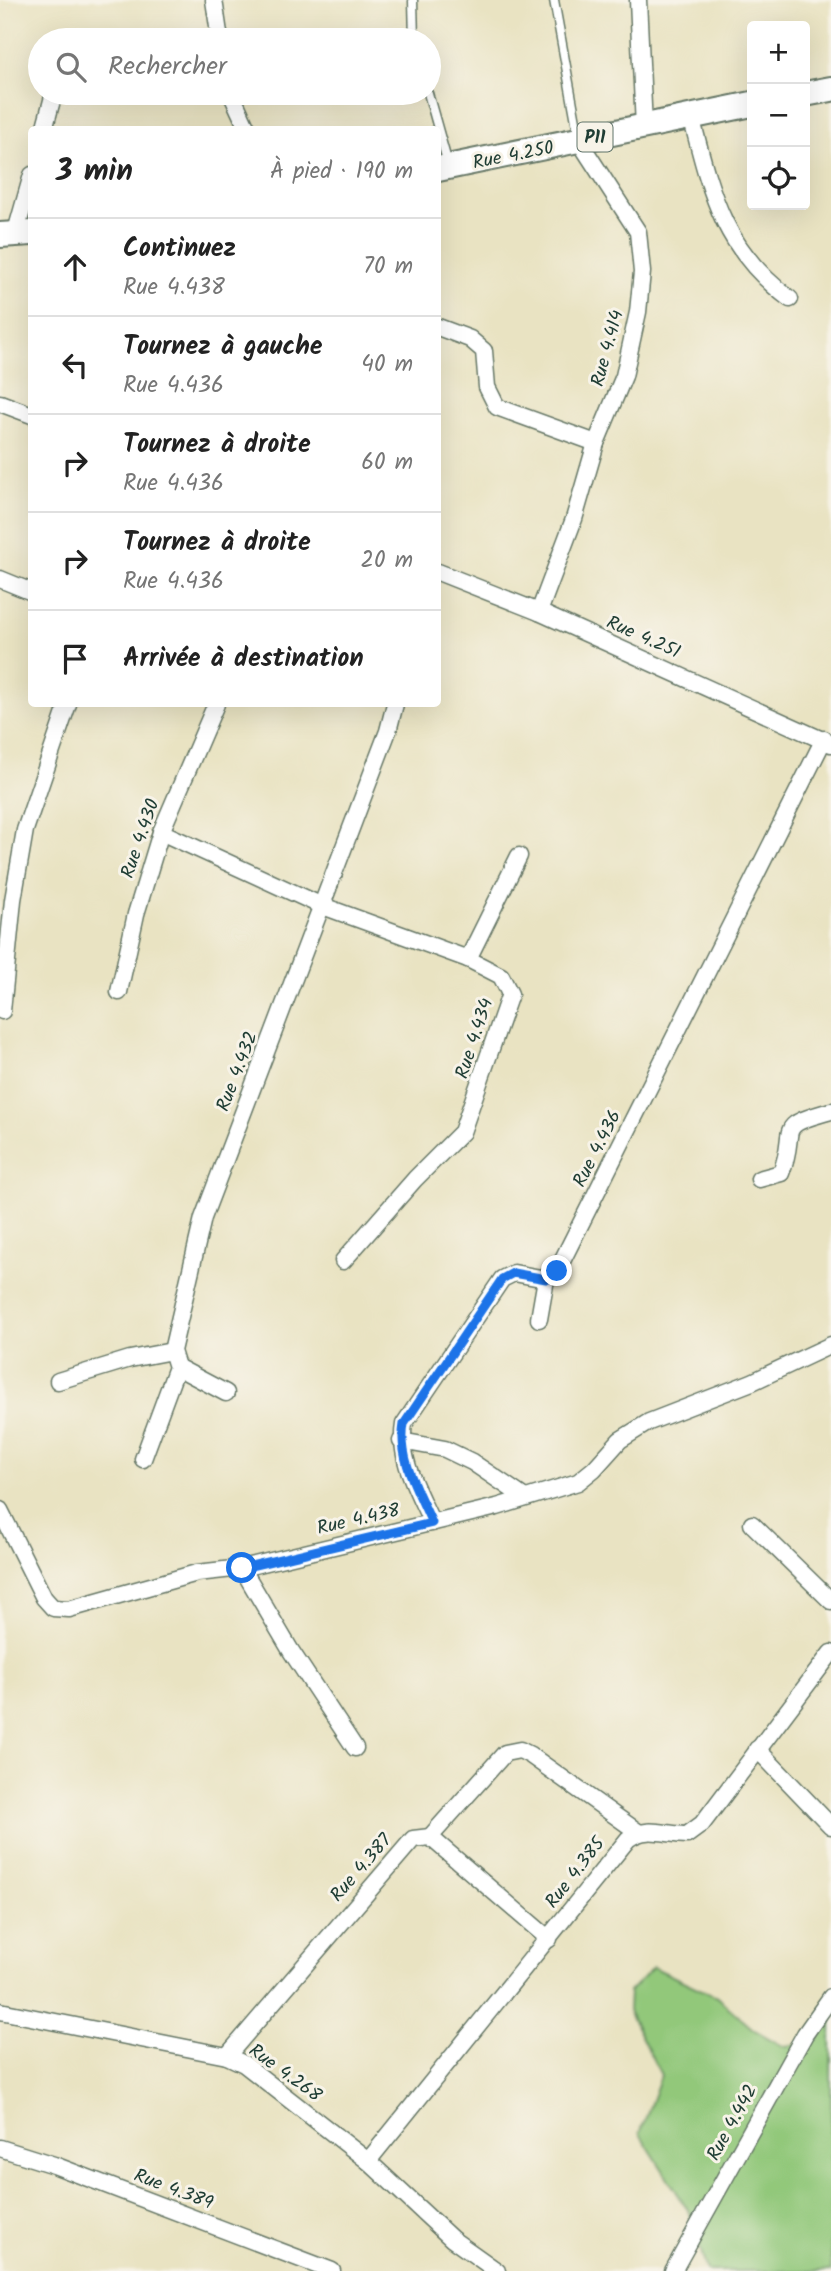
<!DOCTYPE html>
<html lang="fr">
<meta charset="utf-8">
<style>
body{margin:0;font-family:Kalam,sans-serif;background:#f2f2f2;color:#222}
.controls{position:absolute;right:21px;top:21px;display:grid;overflow:hidden;border-radius:7px;box-shadow:0 7px 28px #0002}
.controls button{width:63px;height:63px;display:grid;place-items:center;padding:0;border:0;border-bottom:2px solid #e0e0e0;background:#fff;color:#222;font:35px sans-serif}
.stop{position:absolute;width:21px;height:21px;margin:-16px;border:5px solid #1a73e8;border-radius:50%;background:#fff}
.stop.end{background:#1a73e8;border-color:#fff;box-shadow:0 2px 7px #0008}
.list{margin:0;padding:0;list-style:none}
h2{display:flex;justify-content:space-between;align-items:center;height:91px;margin:0;padding:0 28px;font-size:30px}
h2 small{font-size:23px;font-weight:400;color:#767676}
.list li{display:grid;grid-template-columns:46px 1fr auto;gap:21px;align-items:center;box-sizing:border-box;height:98px;padding:0 28px;border-top:2px solid #e0e0e0}
.list b{display:block;font-size:26px;white-space:nowrap}
.list p{margin:0;font-size:23px;white-space:nowrap;color:#767676}
.list em{font-size:23px;font-style:normal;color:#767676}
.icon{flex:none;width:38px;height:38px;fill:none;stroke:currentColor;stroke-width:2;stroke-linecap:round;stroke-linejoin:round}
.map{position:relative;flex:none;width:831px;height:2271px;overflow:hidden}
.search{position:absolute;background:#fff;box-shadow:0 7px 28px #0002;left:28px;top:28px;width:413px;height:77px;display:flex;align-items:center;gap:18px;box-sizing:border-box;padding:0 24px;border-radius:38px;color:#767676;font-size:26px}
.panel{position:absolute;background:#fff;box-shadow:0 7px 28px #0002;left:28px;top:126px;width:413px;height:581px;border-radius:7px}
.map>svg:first-child{display:block}
.green{fill:#92c87a;stroke:#588257;stroke-width:2}
.lines{fill:none;stroke-linecap:round;stroke-linejoin:round}
.service-casing{stroke:#676;stroke-width:11}
.minor-casing{stroke:#676;stroke-width:19}
.primary-casing{stroke:#676;stroke-width:28}
.service{stroke:#fff;stroke-width:8}
.minor{stroke:#fff;stroke-width:16}
.primary{stroke:#fff;stroke-width:24}
.route{stroke:#1a73e8;stroke-width:9}
.labels{text-anchor:middle;stroke-width:6;stroke-linejoin:round;paint-order:stroke}
.shield{fill:#f7f3e8;stroke:#60746a;stroke-width:2}
.shield-label{font-size:18px;font-weight:bold;fill:#1f3d34}
.street-label{font-size:19px;fill:#1f3d34;stroke:#f7f3e8}
</style>
<div class="map">
<svg width="831" height="2271" viewBox="0 0 831 2271">
<rect width="100%" height="100%" fill="#f7f3e8"/>
<filter id="ink" filterUnits="userSpaceOnUse"><feTurbulence type="fractalNoise" baseFrequency=".0143" numOctaves="2"/><feDisplacementMap in="SourceGraphic" scale="14" xChannelSelector="R" yChannelSelector="G"/><feConvolveMatrix kernelMatrix="1 2 1 2 8 2 1 2 1" color-interpolation-filters="sRGB"/></filter>
<filter id="wash" filterUnits="userSpaceOnUse"><feTurbulence type="fractalNoise" baseFrequency=".00686" numOctaves="4" result="noise"/><feDisplacementMap in="SourceGraphic" scale="28" xChannelSelector="R" yChannelSelector="G"/><feGaussianBlur stdDeviation="1.57" result="paint"/><feColorMatrix in="noise" values="0 0 0 0 0 0 0 0 0 0 0 0 0 0 0 0 0 1.4 0 .05"/><feComposite in="paint" operator="in"/></filter>
<g filter="url(#wash)">
<rect width="100%" height="100%" fill="#e9e3c2"/>
<path class="green" d="M653,1967L717,1997L753,2029L783,2046L812,2044L831,2021V2271H707L688,2210L640,2134L661,2075L628,2011L629,1992Z"/>
</g>
<g filter="url(#ink)">
<g class="lines">
<g class="service-casing">
<g id="service">
<path d="M413,0L414,40"/>
<path d="M554,0L579,138"/>
<path d="M428,93L448,164"/>
</g>
</g>
<g class="minor-casing">
<g id="minor">
<path d="M214,0L220,40"/>
<path d="M638,0L644,127"/>
<path d="M231,93L248,130"/>
<path d="M691,116C711,194 723,249 790,299"/>
<path d="M44,130L54,93"/>
<path d="M15,235L32,175"/>
<path d="M438,327L470,339L484,351L487,387L497,407L596,443"/>
<path d="M0,403L32,415"/>
<path d="M438,572L539,612L831,744"/>
<path d="M0,579L32,592"/>
<path d="M539,612L574,519L596,443L624,376L638,312L642,272L638,232L579,141"/>
<path d="M161,832L320,905L468,959L501,976L510,994L462,1132L415,1179L343,1261"/>
<path d="M468,959L519,856"/>
<path d="M119,992L136,914L161,832L216,704"/>
<path d="M2,1011L13,900L25,830L68,704"/>
<path d="M759,1179L781,1173C799,1127 771,1127 831,1111"/>
<path d="M539,1319L546,1279"/>
<path d="M177,1367L226,1393"/>
<path d="M58,1381L130,1359L172,1351"/>
<path d="M401,1441L445,1449L472,1462L525,1498"/>
<path d="M143,1459L177,1367L172,1351L203,1218L388,731L395,704"/>
<path d="M0,1510L44,1598L53,1608L69,1609L197,1573L242,1568L497,1507L578,1482L594,1469L620,1440L649,1422L752,1382L831,1345"/>
<path d="M432,1523C418,1491 398,1459 404,1424L502,1279L514,1273L546,1279L557,1271L824,739"/>
<path d="M752,1524L831,1601"/>
<path d="M242,1568L291,1651L355,1748"/>
<path d="M757,1749L831,1826"/>
<path d="M430,1837L505,1753L520,1750L530,1755L638,1832"/>
<path d="M0,2011L227,2056L244,2064L368,2161L452,2239L497,2271"/>
<path d="M227,2056L413,1839L430,1837L549,1939"/>
<path d="M0,2148L54,2165L332,2271"/>
<path d="M368,2161L628,1839C647,1825 665,1835 687,1835L702,1824L831,1653"/>
<path d="M673,2271L805,2034L831,1997"/>
</g>
</g>
<g class="primary-casing">
<g id="primary">
<path d="M805,94L831,89"/>
<path d="M438,169L752,104"/>
<path d="M0,235L32,233"/>
</g>
</g>
<use href="#service" class="service"/>
<use href="#minor" class="minor"/>
<use href="#primary" class="primary"/>
</g>
</g>
<g class="lines" filter="url(#ink)">
<path class="route" d="M242,1568L432,1523C418,1491 398,1459 404,1424L502,1279L513,1273L546,1279L557,1271"/>
</g>
<g class="labels">
<rect class="shield" x="577.5" y="122.5" width="35" height="29" rx="5"/>
<g class="shield-label">
<text x="595" y="143">P11</text>
</g>
<g class="street-label">
<text transform="translate(513 154) rotate(-11)" y="7">Rue 4.250</text>
<text transform="translate(606 348) rotate(-75)" y="7">Rue 4.414</text>
<text transform="translate(644 636) rotate(24)" y="7">Rue 4.251</text>
<text transform="translate(139 838) rotate(-71)" y="7">Rue 4.430</text>
<text transform="translate(473 1038) rotate(-72)" y="7">Rue 4.434</text>
<text transform="translate(236 1071) rotate(-69)" y="7">Rue 4.432</text>
<text transform="translate(596 1148) rotate(-63)" y="7">Rue 4.436</text>
<text transform="translate(358 1518) rotate(-13)" y="7">Rue 4.438</text>
<text transform="translate(360 1867) rotate(-49)" y="7">Rue 4.387</text>
<text transform="translate(574 1872) rotate(-52)" y="7">Rue 4.385</text>
<text transform="translate(286 2072) rotate(36)" y="7">Rue 4.268</text>
<text transform="translate(731 2122) rotate(-61)" y="7">Rue 4.442</text>
<text transform="translate(174 2188) rotate(21)" y="7">Rue 4.389</text>
</g>
</g>
</svg>
<div class="controls">
<button>+</button>
<button>−</button>
<button><svg class="icon" aria-label="locate" viewBox="0 0 24 24"><circle cx="12" cy="12" r="6"/><path d="M12 2v4M12 18v4M2 12h4M18 12h4"/></svg></button>
</div>
<div class="stop" style="left:242px;top:1568px"></div>
<div class="stop end" style="left:557px;top:1271px"></div>
<div class="search"><svg class="icon" aria-label="search" viewBox="0 0 24 24"><circle cx="10" cy="10" r="6"/><path d="M15 15l6 6"/></svg>Rechercher</div>
<section class="panel">
<h2>3 min<small>À pied · 190 m</small></h2>
<ul class="list">
<li><svg class="icon" aria-label="ahead" viewBox="0 0 24 24"><path d="M12 20V5M6 11l6-6 6 6"/></svg><div><b>Continuez</b><p>Rue 4.438</p></div><em>70 m</em></li>
<li><svg class="icon" aria-label="left" viewBox="0 0 24 24"><path d="M17 20v-9H6M10 6l-5 5 5 5"/></svg><div><b>Tournez à gauche</b><p>Rue 4.436</p></div><em>40 m</em></li>
<li><svg class="icon" aria-label="right" viewBox="0 0 24 24"><path d="M7 20v-9h11M14 6l5 5-5 5"/></svg><div><b>Tournez à droite</b><p>Rue 4.436</p></div><em>60 m</em></li>
<li><svg class="icon" aria-label="right" viewBox="0 0 24 24"><path d="M7 20v-9h11M14 6l5 5-5 5"/></svg><div><b>Tournez à droite</b><p>Rue 4.436</p></div><em>20 m</em></li>
<li><svg class="icon" aria-label="arrive" viewBox="0 0 24 24"><path d="M6 21V4h12l-3 4 3 4H6"/></svg><div><b>Arrivée à destination</b></div></li>
</ul>
</section>
</div>
